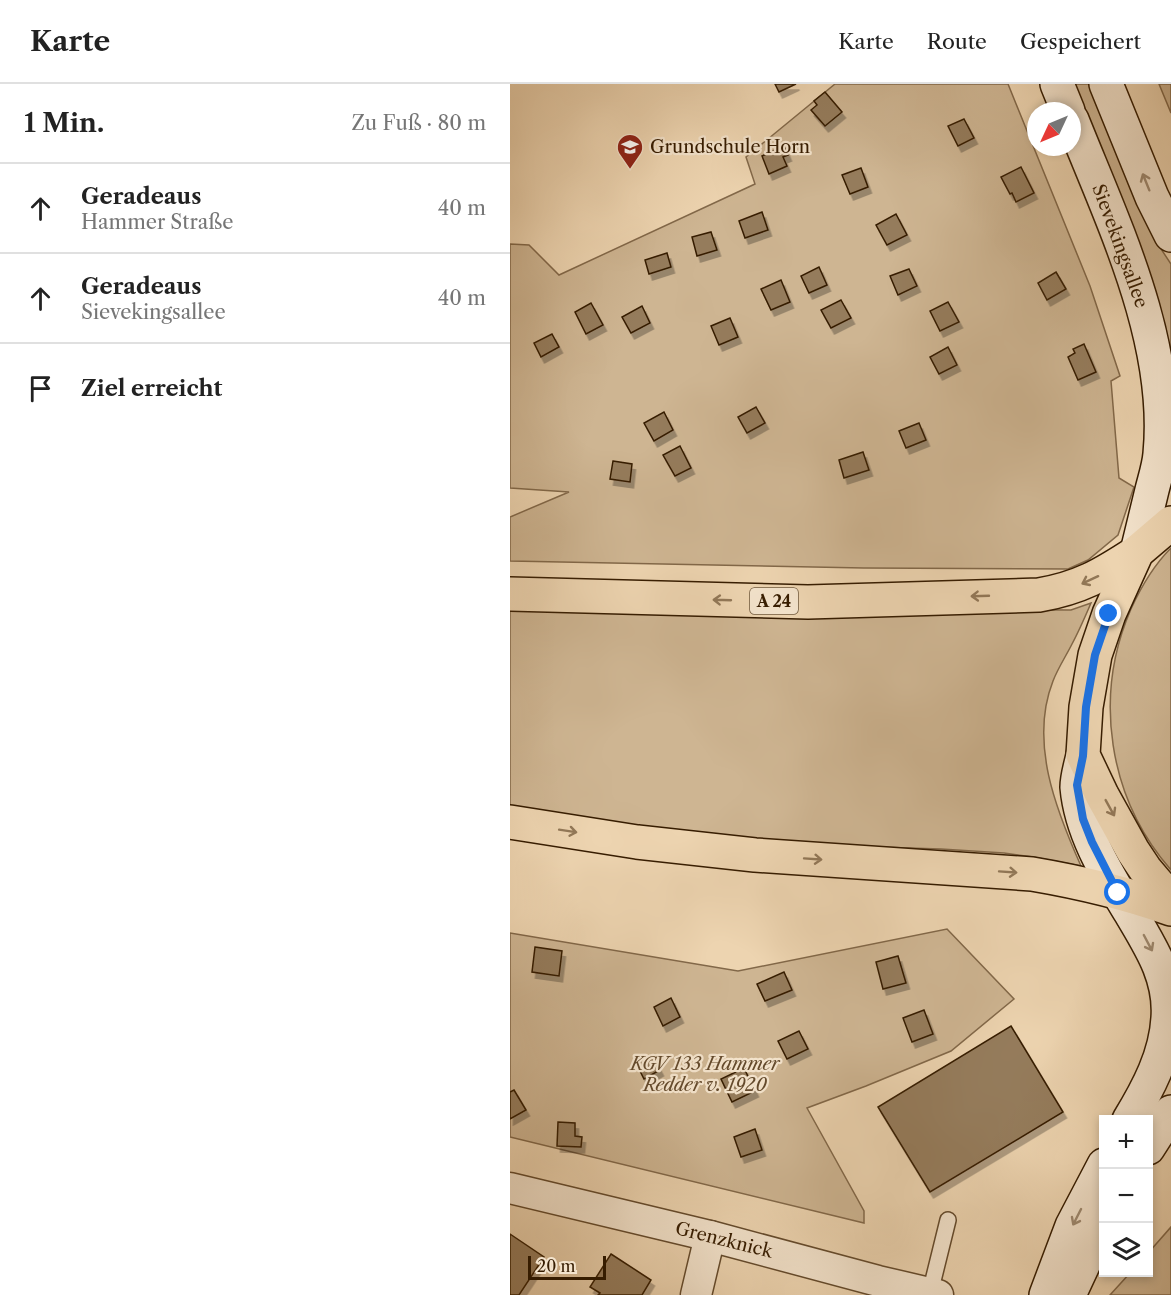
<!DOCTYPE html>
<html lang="de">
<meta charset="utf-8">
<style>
body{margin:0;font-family:"Libre Caslon Text",serif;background:#f2f2f2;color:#222}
.controls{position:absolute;right:18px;bottom:18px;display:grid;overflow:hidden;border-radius:0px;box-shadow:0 3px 9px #0003}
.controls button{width:54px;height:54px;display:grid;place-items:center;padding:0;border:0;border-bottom:2px solid #e0e0e0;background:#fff;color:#222;font:30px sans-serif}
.compass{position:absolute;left:517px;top:18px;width:54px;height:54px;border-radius:50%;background:#fff;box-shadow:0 3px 9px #0003;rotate:226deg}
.scale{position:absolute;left:18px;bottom:15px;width:78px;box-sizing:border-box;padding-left:6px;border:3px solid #361c00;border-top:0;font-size:16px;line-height:21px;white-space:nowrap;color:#361c00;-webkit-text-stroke:4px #f3e3cc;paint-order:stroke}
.stop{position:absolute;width:18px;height:18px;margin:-14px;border:4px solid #1a73e8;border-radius:50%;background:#fff}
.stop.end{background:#1a73e8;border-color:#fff;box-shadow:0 2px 6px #0008}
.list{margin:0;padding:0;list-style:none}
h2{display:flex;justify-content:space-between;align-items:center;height:78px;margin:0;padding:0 24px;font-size:26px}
h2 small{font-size:20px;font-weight:400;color:#767676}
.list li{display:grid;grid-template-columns:39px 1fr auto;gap:18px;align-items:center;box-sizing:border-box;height:90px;padding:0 24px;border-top:2px solid #e0e0e0}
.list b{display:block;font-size:22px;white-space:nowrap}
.list p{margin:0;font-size:20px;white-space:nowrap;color:#767676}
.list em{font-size:20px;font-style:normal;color:#767676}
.icon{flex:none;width:33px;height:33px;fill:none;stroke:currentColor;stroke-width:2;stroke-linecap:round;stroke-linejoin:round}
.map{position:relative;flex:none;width:661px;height:1211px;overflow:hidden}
header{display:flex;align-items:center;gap:36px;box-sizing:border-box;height:84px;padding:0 30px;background:#fff;border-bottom:2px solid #e0e0e0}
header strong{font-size:28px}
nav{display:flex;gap:33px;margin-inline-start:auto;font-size:21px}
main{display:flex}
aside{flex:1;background:#fff}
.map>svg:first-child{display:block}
.green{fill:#ceb592;stroke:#826849;stroke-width:1.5}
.building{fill:#957c5c;stroke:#361c00;stroke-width:1.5;filter:url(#shadow)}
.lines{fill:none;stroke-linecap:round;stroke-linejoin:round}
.service-casing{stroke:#644a2c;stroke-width:18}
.minor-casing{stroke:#644a2c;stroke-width:33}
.secondary-casing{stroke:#361c00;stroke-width:36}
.primary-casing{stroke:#361c00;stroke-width:36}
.motorway-casing{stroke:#361c00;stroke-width:36}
.service{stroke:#f3e3cc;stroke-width:15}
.minor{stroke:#f3e3cc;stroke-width:30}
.secondary{stroke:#f3e3cc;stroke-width:33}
.primary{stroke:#edd4b0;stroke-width:33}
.motorway{stroke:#edd4b0;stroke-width:33}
.oneway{stroke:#9e8970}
.oneway2{stroke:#927858}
.route{stroke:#1a73e8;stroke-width:8}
.labels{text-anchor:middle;stroke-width:4.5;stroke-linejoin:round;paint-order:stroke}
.shield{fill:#f3e3cc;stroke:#6f583d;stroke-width:1.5}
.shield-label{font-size:16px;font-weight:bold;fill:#361c00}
.poi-label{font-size:18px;fill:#361c00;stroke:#f3e3cc;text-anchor:start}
.street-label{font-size:18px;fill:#361c00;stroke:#f3e3cc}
.park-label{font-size:18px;font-style:italic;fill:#644a2c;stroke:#f3e3cc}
</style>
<header>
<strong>Karte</strong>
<nav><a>Karte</a><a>Route</a><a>Gespeichert</a></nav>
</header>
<main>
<aside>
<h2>1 Min.<small>Zu Fuß · 80 m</small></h2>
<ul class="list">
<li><svg class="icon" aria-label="ahead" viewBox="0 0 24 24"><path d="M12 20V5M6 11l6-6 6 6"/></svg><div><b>Geradeaus</b><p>Hammer Straße</p></div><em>40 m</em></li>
<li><svg class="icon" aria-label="ahead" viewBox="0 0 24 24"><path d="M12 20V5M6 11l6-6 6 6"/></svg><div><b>Geradeaus</b><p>Sievekingsallee</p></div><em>40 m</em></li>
<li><svg class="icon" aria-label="arrive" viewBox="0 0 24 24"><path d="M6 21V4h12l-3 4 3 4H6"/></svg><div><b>Ziel erreicht</b></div></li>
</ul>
</aside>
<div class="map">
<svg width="661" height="1211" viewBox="0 0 661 1211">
<defs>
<filter id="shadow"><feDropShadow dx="3.5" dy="6" stdDeviation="0" flood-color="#0004"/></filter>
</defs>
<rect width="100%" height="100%" fill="#edd4b0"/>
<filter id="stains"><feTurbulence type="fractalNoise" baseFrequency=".00333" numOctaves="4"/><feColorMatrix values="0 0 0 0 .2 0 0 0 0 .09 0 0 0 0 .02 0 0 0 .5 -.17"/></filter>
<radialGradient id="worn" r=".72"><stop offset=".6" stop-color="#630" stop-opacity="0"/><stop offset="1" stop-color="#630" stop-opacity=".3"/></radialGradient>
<g class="green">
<path d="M325,0H498L580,202L610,292L601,297L609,394L624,403L608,451L578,476L558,485L354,484L0,477V433L59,408L0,404V160L19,161L49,191L245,100L236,73Z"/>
<path d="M563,0H579L651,165L661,180V290Z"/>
<path d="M649,0H661V29Z"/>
<path d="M661,464V786C598,714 583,612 621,525C631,503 644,481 661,464Z"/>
<path d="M581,519C575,533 569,547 562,560C556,572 548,584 543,597C519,658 546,726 571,782L523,773L494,769L431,765L366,763L273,758L98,738L0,722V524L561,526Z"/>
<path d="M437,845L504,915L441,967L356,1002L297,1024L354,1127V1139L0,1053V849L228,887Z"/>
<path d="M661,1143V1211H600L620,1189L638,1188L639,1168Z"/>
</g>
<g class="building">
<path d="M265,0H286L269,8Z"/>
<path d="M315,8L332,28L315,42L301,26L307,21L304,17Z"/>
<path d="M454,35L464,54L448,62L438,42Z"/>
<path d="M274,62L278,71L273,73L277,82L259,90L252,72Z"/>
<path d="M511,83L524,109L506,118L502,109L500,110L491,93Z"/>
<path d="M351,84L358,103L340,110L332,91Z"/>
<path d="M252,128L258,146L235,154L229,137Z"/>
<path d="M386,130L397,151L377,161L366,141Z"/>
<path d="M201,148L207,166L187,172L182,153Z"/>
<path d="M157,169L161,183L139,190L135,176Z"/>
<path d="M309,183L317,201L299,209L291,192Z"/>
<path d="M399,185L407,202L388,211L380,192Z"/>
<path d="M546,188L556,205L537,216L528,199Z"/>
<path d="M271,196L280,218L261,226L251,205Z"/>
<path d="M331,216L341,234L321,244L311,226Z"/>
<path d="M438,218L449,238L430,247L420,227Z"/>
<path d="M81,219L93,241L76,250L65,228Z"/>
<path d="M132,222L140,239L121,249L112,233Z"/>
<path d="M220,234L228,253L209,261L201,242Z"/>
<path d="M42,250L49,263L31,273L24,259Z"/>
<path d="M574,260L586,288L568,296L558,273L565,269L563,265Z"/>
<path d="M438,263L447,281L429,290L420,273Z"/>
<path d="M246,323L255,339L237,349L228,333Z"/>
<path d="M154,328L163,346L144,357L134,339Z"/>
<path d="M409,339L416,356L396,364L389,347Z"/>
<path d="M170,362L181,384L165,392L153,371Z"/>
<path d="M353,368L359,386L334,394L329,376Z"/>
<path d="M103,377L122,380L120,398L100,395Z"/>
<path d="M25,863L52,867L49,892L22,888Z"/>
<path d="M388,872L396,899L373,905L366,878Z"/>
<path d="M274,888L282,906L255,917L247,900Z"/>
<path d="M161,914L170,933L153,942L144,923Z"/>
<path d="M414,926L423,950L402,958L393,934Z"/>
<path d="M501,942L553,1028L420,1108L368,1023Z"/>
<path d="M289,947L298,965L277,975L268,957Z"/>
<path d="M142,971L150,986L134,995L126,979Z"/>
<path d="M234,984L245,1007L222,1018L211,995Z"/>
<path d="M4,1006L16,1026L0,1035V1008Z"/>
<path d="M48,1038L65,1039V1052L72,1053L71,1063L47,1062Z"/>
<path d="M245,1045L252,1066L231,1073L224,1053Z"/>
<path d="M0,1150L34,1173L9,1211H0Z"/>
<path d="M101,1170L141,1196L132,1211H88L90,1209L80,1203Z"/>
</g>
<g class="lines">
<g class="service-casing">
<path id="service" d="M420,1209L438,1136"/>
</g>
<g class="minor-casing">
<g id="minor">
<path d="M0,1104L200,1152L368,1197L428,1211"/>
<path d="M186,1211L200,1152"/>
</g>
</g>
<g class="secondary-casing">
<g id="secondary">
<path d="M547,0L558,27"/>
<path d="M596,0L642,113L661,151"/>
<path d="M562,36C603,139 661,257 650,370C649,382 645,394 642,406C637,427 632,448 627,468"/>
<path d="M573,671C571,681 567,693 567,703C571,749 597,790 620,828C640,862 661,893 658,934C656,971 638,1005 619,1036"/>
<path d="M638,1064L661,1028"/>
<path d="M536,1211L562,1142L594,1081"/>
<path d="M559,1211L594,1136"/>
</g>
</g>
<g class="primary-casing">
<path id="primary" d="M661,439L627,468L599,530L585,571L576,623L573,671L592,711L623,767L635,785L661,816"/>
</g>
<g class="motorway-casing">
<g id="motorway">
<path d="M0,510L298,518L529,511C570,504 592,491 627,468"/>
<path d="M0,738L127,758L245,771L522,790C569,798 616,809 661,825"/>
</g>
</g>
<use href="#service" class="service"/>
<use href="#minor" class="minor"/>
<use href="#secondary" class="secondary"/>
<use href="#primary" class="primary"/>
<use href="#motorway" class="motorway"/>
</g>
<defs><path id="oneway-shaft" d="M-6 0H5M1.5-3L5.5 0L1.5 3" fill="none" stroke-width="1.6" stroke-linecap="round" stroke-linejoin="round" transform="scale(1.5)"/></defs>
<g class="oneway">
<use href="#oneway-shaft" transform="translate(636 98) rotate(-112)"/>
<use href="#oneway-shaft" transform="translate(638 859) rotate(62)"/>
<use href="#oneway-shaft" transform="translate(567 1133) rotate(117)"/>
</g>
<g class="oneway2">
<use href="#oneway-shaft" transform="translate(580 496) rotate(155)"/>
<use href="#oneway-shaft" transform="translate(470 512) rotate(178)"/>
<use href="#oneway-shaft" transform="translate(212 516) rotate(-178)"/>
<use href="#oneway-shaft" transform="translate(600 724) rotate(61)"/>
<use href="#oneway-shaft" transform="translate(58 747) rotate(9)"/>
<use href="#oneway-shaft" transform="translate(303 775) rotate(4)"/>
<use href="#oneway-shaft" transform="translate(498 788) rotate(4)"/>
</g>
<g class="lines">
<path class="route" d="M599,530L585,571L576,623L573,672L567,701L573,735L582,758L608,809"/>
</g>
<defs>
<g id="school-pin" transform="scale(1.35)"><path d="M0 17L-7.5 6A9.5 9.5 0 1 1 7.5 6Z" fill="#8f2418" stroke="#f3e3cc"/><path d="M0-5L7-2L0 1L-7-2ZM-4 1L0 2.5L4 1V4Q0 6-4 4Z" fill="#fff"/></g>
</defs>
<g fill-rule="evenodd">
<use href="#school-pin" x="120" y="63"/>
</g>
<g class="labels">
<rect class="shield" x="240" y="504" width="48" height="26" rx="4.5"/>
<g class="shield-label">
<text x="264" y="523">A 24</text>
</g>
<g class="poi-label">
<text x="140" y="69">Grundschule Horn</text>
</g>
<g class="street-label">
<text transform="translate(610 162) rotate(70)" y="6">Sievekingsallee</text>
<text transform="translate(214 1156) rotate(14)" y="6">Grenzknick</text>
</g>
<g class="park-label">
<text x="195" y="986">KGV 133 Hammer<tspan x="195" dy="21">Redder v. 1920</tspan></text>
</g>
</g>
<rect width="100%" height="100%" filter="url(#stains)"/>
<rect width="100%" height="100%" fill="url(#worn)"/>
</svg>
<div class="controls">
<button>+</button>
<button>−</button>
<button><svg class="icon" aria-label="layers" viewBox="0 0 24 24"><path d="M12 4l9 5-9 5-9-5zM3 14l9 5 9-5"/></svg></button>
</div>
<svg class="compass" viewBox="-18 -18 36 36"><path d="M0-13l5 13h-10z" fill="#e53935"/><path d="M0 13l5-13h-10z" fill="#767676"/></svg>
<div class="scale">20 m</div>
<div class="stop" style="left:608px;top:809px"></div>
<div class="stop end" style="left:599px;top:530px"></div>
</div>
</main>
